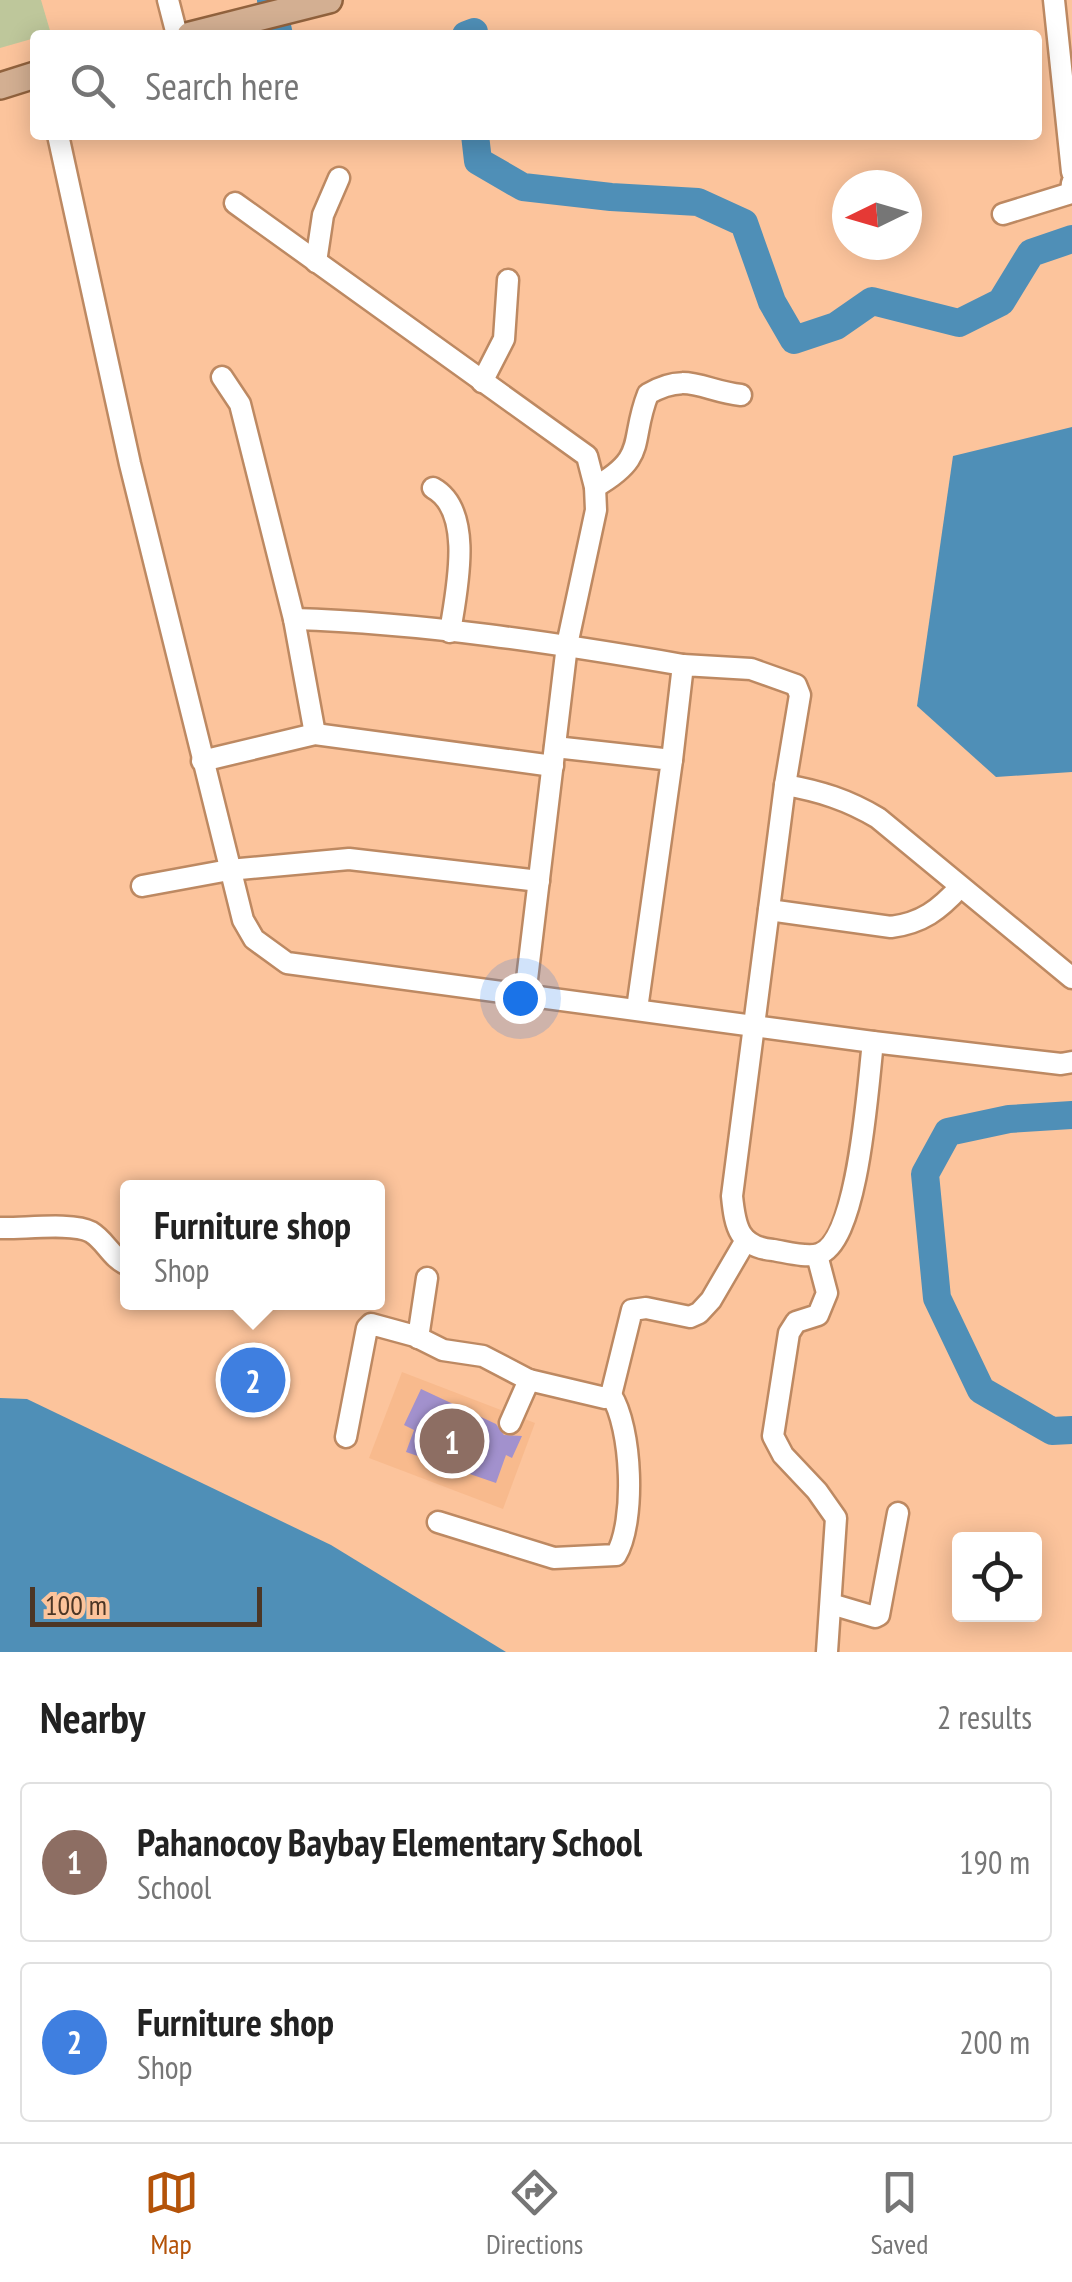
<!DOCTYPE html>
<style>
body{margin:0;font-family:"PT Sans Narrow",sans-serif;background:#f2f2f2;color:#222}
.controls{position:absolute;right:30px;bottom:30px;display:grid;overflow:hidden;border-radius:10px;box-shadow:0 5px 25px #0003}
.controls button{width:90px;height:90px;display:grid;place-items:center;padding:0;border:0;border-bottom:2px solid #e0e0e0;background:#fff;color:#222;font:50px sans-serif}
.compass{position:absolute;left:832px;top:170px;width:90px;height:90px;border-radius:50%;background:#fff;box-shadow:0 5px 25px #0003;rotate:265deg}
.scale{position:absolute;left:30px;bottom:25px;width:232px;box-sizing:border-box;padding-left:10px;border:5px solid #4c3625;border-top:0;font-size:28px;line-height:35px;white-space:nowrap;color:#4c3625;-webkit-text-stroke:8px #fcc49c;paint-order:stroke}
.you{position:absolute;left:520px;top:998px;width:35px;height:35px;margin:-25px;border:8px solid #fff;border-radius:50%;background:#1a73e8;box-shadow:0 0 0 15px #1a73e833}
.badge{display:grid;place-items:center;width:65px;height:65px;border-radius:50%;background:#b45309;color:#fff;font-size:32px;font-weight:700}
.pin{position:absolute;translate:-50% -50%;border:5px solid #fff;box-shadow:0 2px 10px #0006}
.popup{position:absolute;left:120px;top:1180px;width:265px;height:130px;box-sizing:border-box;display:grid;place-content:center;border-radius:10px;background:#fff;filter:drop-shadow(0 2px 8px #0005);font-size:32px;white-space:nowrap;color:#767676}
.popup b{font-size:38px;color:#222}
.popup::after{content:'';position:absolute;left:50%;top:100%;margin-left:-20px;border:20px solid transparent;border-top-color:#fff}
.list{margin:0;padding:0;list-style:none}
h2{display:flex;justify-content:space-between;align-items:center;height:130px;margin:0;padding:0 40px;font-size:42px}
h2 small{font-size:32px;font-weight:400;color:#767676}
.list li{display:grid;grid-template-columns:65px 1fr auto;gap:30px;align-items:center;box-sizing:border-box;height:160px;margin:0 20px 20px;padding:0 20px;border:2px solid #e0e0e0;border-radius:10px}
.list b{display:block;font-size:38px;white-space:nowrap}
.list p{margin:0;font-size:32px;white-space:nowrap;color:#767676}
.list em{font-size:32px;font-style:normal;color:#767676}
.icon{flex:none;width:55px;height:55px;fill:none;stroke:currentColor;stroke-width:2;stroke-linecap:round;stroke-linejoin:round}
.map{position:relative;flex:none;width:1072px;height:1652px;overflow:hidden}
.search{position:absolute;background:#fff;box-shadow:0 5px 25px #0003;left:30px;right:30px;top:30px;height:110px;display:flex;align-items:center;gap:25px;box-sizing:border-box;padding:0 35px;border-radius:10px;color:#767676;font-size:38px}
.sheet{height:490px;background:#fff}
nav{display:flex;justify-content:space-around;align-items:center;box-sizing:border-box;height:140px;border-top:2px solid #e0e0e0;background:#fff;font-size:28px;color:#767676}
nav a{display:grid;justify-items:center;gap:5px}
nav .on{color:#b45309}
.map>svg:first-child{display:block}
.built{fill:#f8ba8d}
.green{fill:#bec79b}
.water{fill:#4f8fb7}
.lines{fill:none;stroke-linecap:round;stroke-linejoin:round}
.river{stroke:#4f8fb7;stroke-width:28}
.building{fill:#a291cd}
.minor-casing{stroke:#bd8962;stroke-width:25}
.major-casing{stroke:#91623d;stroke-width:30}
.minor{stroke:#fff;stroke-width:20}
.major{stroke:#d3af92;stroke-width:25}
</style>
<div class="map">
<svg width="1072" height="1652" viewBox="0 0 1072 1652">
<rect width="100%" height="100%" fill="#fcc49c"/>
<path class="built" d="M402,1372L535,1423L503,1509L369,1458Z"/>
<path class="green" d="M0,0H41L51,34L35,35V38L0,48Z"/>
<g class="water">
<path d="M1072,427V772L996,777L917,706L953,456Z"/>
<path d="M0,1398L27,1399L331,1545L506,1652H0Z"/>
</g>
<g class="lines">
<g class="river">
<path d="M271,0L279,35"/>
<path d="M466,35L474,32V35"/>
<path d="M475,135L478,161L523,187L611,197L698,202L744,223L772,302L794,340L836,326L872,301L959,323L1001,302L1031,253L1072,239"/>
<path d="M1072,1115L1009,1119L948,1132L925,1174L937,1298L981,1390L1052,1431L1072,1430"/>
</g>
</g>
<path class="building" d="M421,1389L496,1424L504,1435L522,1436L512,1458L506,1455L496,1483L406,1452L414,1430L404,1425Z"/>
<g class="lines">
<g class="minor-casing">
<g id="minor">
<path d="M168,0L177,35"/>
<path d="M1054,0L1072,172"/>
<path d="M58,135L130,464L243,920L254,939L287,963L873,1042L1061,1064L1072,1062"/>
<path d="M235,203L587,456L595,487L596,510L567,645L525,996"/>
<path d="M1003,214L1071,193L1072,183"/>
<path d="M316,262L323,215L339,178"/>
<path d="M222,377L240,404L294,619L315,734"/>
<path d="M482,382L504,339L508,280"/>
<path d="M595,487C649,456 629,442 648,394C687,371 703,391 741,395"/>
<path d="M433,488C475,511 456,593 450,632"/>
<path d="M294,619C424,623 555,643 683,665"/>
<path d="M555,747L672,760L637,1009"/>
<path d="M672,760L683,665L751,669L796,685L800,695L785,785L732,1196C735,1227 739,1247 773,1250C786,1252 807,1258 819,1254C859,1241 868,1082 873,1042"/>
<path d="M202,761L315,734L553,766"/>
<path d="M785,785C820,791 848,800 878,818L1072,978"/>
<path d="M142,886L229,870L349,859L539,881"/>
<path d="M769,910L891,927C922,923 939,910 960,887"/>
<path d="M0,1228C22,1229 73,1222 91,1232C106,1241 111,1258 128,1265"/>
<path d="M817,1255L827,1293L818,1315L796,1322L789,1333L773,1436L783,1455L817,1491L836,1518L827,1652"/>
<path d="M418,1338L427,1278"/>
<path d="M510,1423L529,1380"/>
<path d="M346,1437L367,1328L371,1324L415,1336L443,1350L483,1356L529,1380L605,1398L611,1395L632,1310L646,1308L690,1317L699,1313L711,1300L746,1240"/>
<path d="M438,1522L554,1558L616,1555C636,1522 632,1427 611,1395"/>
<path d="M831,1604L875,1617L879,1615L898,1513"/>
</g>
</g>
<g class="major-casing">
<g id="major">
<path d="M190,35L329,0"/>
<path d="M0,86L35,75"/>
</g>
</g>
<use href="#minor" class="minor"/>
<use href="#major" class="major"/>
</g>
</svg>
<div class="controls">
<button><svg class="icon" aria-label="locate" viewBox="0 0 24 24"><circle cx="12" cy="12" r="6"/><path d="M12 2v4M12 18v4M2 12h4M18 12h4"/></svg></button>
</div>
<svg class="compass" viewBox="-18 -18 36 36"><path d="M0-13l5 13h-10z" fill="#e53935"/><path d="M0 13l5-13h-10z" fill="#767676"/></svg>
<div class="scale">100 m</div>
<div class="you"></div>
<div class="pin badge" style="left:452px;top:1441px;background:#8d6e63">1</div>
<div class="pin badge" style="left:253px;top:1380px;background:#3f7fe0">2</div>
<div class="popup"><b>Furniture shop</b>Shop</div>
<div class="search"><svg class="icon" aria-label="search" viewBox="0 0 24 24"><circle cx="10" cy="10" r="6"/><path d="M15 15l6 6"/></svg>Search here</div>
</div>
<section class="sheet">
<h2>Nearby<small>2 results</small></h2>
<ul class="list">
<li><span class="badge" style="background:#8d6e63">1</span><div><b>Pahanocoy Baybay Elementary School</b><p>School</p></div><em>190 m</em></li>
<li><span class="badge" style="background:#3f7fe0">2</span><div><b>Furniture shop</b><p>Shop</p></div><em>200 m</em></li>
</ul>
</section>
<nav>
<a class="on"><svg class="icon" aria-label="map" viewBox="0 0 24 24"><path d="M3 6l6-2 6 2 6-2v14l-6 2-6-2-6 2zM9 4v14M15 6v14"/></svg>Map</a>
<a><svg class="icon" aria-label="directions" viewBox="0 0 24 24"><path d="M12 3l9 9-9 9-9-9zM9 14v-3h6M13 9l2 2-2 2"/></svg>Directions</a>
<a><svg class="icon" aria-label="saved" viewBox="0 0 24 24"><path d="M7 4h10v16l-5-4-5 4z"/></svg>Saved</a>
</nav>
